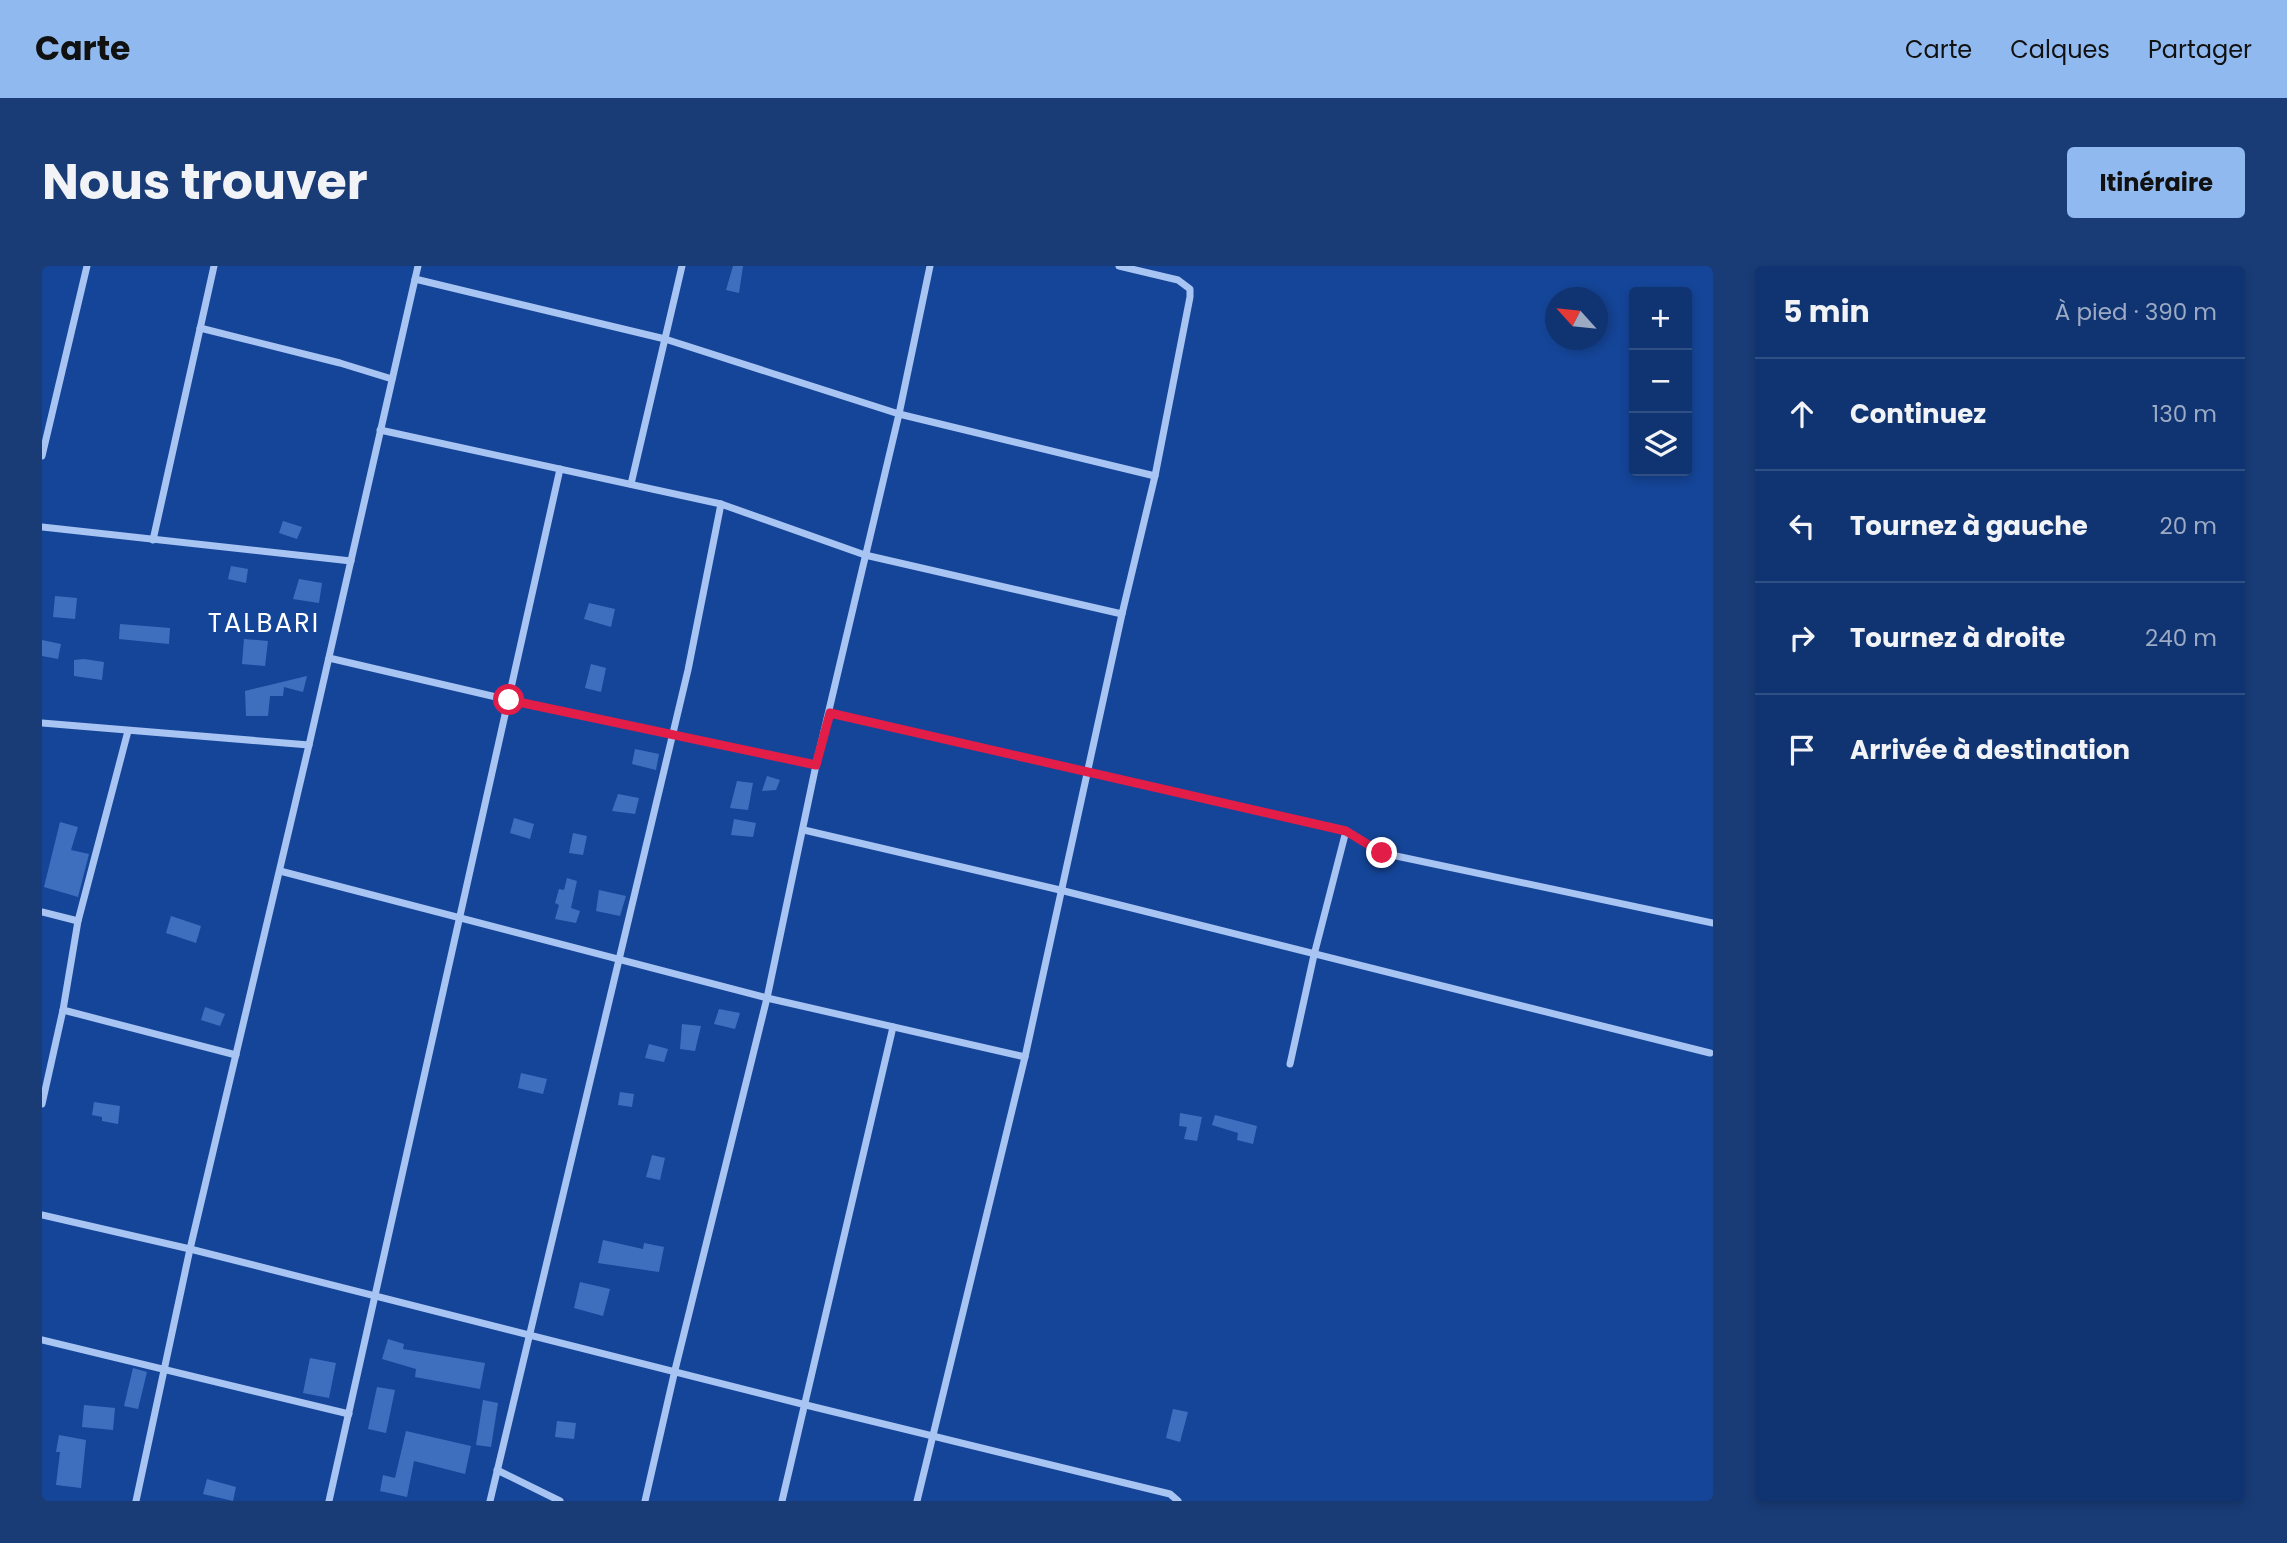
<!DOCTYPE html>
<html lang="fr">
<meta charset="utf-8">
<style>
body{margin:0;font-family:Poppins,sans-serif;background:#193c77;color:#f1f3f6}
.controls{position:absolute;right:21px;top:21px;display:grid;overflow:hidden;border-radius:7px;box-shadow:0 4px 10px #0003}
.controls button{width:63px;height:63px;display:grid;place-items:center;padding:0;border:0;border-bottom:2px solid #304f84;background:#103472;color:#f1f3f6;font:35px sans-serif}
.compass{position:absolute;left:1503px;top:21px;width:63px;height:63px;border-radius:50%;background:#103472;box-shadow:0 4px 10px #0003;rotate:297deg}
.stop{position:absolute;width:21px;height:21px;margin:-16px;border:5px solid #e11d48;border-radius:50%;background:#fff}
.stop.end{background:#e11d48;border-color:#fff;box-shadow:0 2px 7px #0008}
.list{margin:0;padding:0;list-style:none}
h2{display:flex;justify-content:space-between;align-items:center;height:91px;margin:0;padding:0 28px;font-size:30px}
h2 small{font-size:23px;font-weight:400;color:#9caac4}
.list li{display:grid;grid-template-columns:46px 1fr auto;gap:21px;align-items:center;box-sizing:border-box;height:112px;padding:0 28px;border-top:2px solid #304f84}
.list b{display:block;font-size:26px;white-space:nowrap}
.list em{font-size:23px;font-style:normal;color:#9caac4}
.icon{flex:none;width:38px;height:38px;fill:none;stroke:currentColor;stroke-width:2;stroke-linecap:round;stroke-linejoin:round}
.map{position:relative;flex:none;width:1671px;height:1235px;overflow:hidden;border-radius:7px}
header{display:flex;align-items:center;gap:42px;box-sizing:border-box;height:98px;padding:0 35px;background:#90b9f0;color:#111}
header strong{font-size:33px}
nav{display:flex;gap:38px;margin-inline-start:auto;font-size:24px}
.intro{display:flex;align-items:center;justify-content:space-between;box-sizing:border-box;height:168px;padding:0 42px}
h1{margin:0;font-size:49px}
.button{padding:18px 32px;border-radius:7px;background:#90b9f0;color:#111;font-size:24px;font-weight:700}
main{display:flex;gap:42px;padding:0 42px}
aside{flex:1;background:#103472;border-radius:7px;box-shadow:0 4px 10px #0003}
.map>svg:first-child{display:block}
.building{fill:#3e6fbf}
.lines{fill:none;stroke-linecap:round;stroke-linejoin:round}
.street{stroke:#a8c4f2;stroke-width:7}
.route{stroke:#e11d48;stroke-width:9}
.labels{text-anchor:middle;stroke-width:6;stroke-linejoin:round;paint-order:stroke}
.neighbourhood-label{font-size:26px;letter-spacing:2px;fill:#fff;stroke:#154598}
</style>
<header>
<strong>Carte</strong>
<nav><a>Carte</a><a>Calques</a><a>Partager</a></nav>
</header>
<div class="intro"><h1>Nous trouver</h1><a class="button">Itinéraire</a></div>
<main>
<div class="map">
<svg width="1671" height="1235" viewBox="0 0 1671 1235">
<rect width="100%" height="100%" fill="#154598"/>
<g class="building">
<path d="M691,0H701L697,27L684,24Z"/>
<path d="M241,255L260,261L255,273L237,267Z"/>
<path d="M189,300L206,303L204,317L186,313Z"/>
<path d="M257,313L280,317L277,337L251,333Z"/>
<path d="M13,330L35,332L33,353L11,351Z"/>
<path d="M547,337L573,343L569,361L542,353Z"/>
<path d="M78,358L128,362L127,378L77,373Z"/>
<path d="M202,373L226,375L223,400L200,398Z"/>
<path d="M0,374L19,378L16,393L0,390Z"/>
<path d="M42,393L62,396L60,414L32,410V394Z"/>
<path d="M549,398L564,402L559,426L543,422Z"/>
<path d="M265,410L261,426L242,421L241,430H228L226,450H204L203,425Z"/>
<path d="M593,483L617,488L614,504L590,498Z"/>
<path d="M725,510L738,514L734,524L720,525Z"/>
<path d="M695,515L711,517L706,544L688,542Z"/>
<path d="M576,528L597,532L593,548L570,545Z"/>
<path d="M472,552L492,558L488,573L468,567Z"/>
<path d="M692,553L714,557L711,571L689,569Z"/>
<path d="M18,556L36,561L29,584L47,588L36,631L2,621Z"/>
<path d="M531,567L545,570L541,589L527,587Z"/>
<path d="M525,612L535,615L529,642L538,645L534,657L513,653L517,639L513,637L517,623L522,624Z"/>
<path d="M557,624L584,630L578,650L554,645Z"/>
<path d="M129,650L159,660L154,677L124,667Z"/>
<path d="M163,741L183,748L178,760L159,754Z"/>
<path d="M677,743L698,747L693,763L672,758Z"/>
<path d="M640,758L659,760L653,785L638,783Z"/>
<path d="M607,778L626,783L622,796L603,792Z"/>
<path d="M479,807L505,813L501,828L476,822Z"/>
<path d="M578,826L592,828L590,841L576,839Z"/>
<path d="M52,836L78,840L76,858L60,855V851L50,849Z"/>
<path d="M1138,847L1160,851L1155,875L1142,873L1145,861L1137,860Z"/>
<path d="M1173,849L1215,860L1211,878L1195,874L1196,867L1170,859Z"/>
<path d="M610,889L623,892L618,914L604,911Z"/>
<path d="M561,974L601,983L602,977L622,981L617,1006L556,997Z"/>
<path d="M538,1016L568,1023L561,1050L532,1042Z"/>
<path d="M346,1073L362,1078L361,1083L443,1097L438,1123L373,1111L374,1103L340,1093Z"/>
<path d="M268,1092L294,1097L287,1132L261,1127Z"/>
<path d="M91,1102L105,1106L96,1143L82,1140Z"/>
<path d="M335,1121L353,1124L344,1167L326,1163Z"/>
<path d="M441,1134L456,1137L449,1181L434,1179Z"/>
<path d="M42,1139L73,1142L71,1164L40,1161Z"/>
<path d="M1131,1143L1146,1146L1138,1176L1124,1172Z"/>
<path d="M515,1155L534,1157L532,1173L513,1171Z"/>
<path d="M364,1165L429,1180L423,1208L372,1195L365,1231L338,1225L341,1209L353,1212Z"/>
<path d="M17,1169L44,1174L39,1222L14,1219L18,1186H14Z"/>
<path d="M165,1213L194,1221L191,1235L161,1228Z"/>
</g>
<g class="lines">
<g class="street">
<path d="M373,13L623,73L857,148L1113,210"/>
<path d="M158,62L298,97L350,113"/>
<path d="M338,164L679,238L823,289L1080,348"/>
<path d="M0,190L45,0"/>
<path d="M589,218L640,0"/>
<path d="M0,261L309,295"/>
<path d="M111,274L172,0"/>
<path d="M287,392L467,434L774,499"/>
<path d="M788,447L1304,565L1340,587L1671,657"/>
<path d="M0,457L267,479"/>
<path d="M762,564L1018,624L1668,787"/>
<path d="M238,605L725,732L983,791"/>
<path d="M0,646L36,655"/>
<path d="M21,744L194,789"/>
<path d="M1248,798L1272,689L1304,565"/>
<path d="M0,838L21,744L36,655L86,465"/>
<path d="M0,949L148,983L764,1139L1128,1228L1136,1235"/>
<path d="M0,1074L307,1148"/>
<path d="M455,1204L518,1235"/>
<path d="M94,1235L148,983L267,479L376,0"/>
<path d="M287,1235L518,203"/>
<path d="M448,1235L646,404L679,238"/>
<path d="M603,1235L633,1104L725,732L774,499L857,148L888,0"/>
<path d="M740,1235L851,761"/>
<path d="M875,1235L983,791L1080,348L1113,210L1148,31V23L1136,14L1077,0"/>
</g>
</g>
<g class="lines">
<path class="route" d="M467,434L774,499L788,447L1304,565L1340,587"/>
</g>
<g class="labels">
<g class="neighbourhood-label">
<text x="222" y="366">TALBARI</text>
</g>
</g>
</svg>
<div class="controls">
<button>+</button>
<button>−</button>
<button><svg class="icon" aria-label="layers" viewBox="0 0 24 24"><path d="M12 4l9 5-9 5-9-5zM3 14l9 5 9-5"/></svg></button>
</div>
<svg class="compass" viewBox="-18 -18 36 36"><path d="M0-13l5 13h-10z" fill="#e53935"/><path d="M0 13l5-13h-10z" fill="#9caac4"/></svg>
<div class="stop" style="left:467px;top:434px"></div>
<div class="stop end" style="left:1340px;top:587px"></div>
</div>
<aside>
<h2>5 min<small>À pied · 390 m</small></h2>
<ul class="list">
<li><svg class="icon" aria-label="ahead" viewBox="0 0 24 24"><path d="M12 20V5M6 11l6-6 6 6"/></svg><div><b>Continuez</b></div><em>130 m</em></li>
<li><svg class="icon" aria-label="left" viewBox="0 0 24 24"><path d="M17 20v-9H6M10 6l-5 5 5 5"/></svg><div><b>Tournez à gauche</b></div><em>20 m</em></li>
<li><svg class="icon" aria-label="right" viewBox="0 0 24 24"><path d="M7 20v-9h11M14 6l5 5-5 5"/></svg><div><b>Tournez à droite</b></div><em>240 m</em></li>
<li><svg class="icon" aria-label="arrive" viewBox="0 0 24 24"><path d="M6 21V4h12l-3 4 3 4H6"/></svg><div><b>Arrivée à destination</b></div></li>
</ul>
</aside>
</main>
